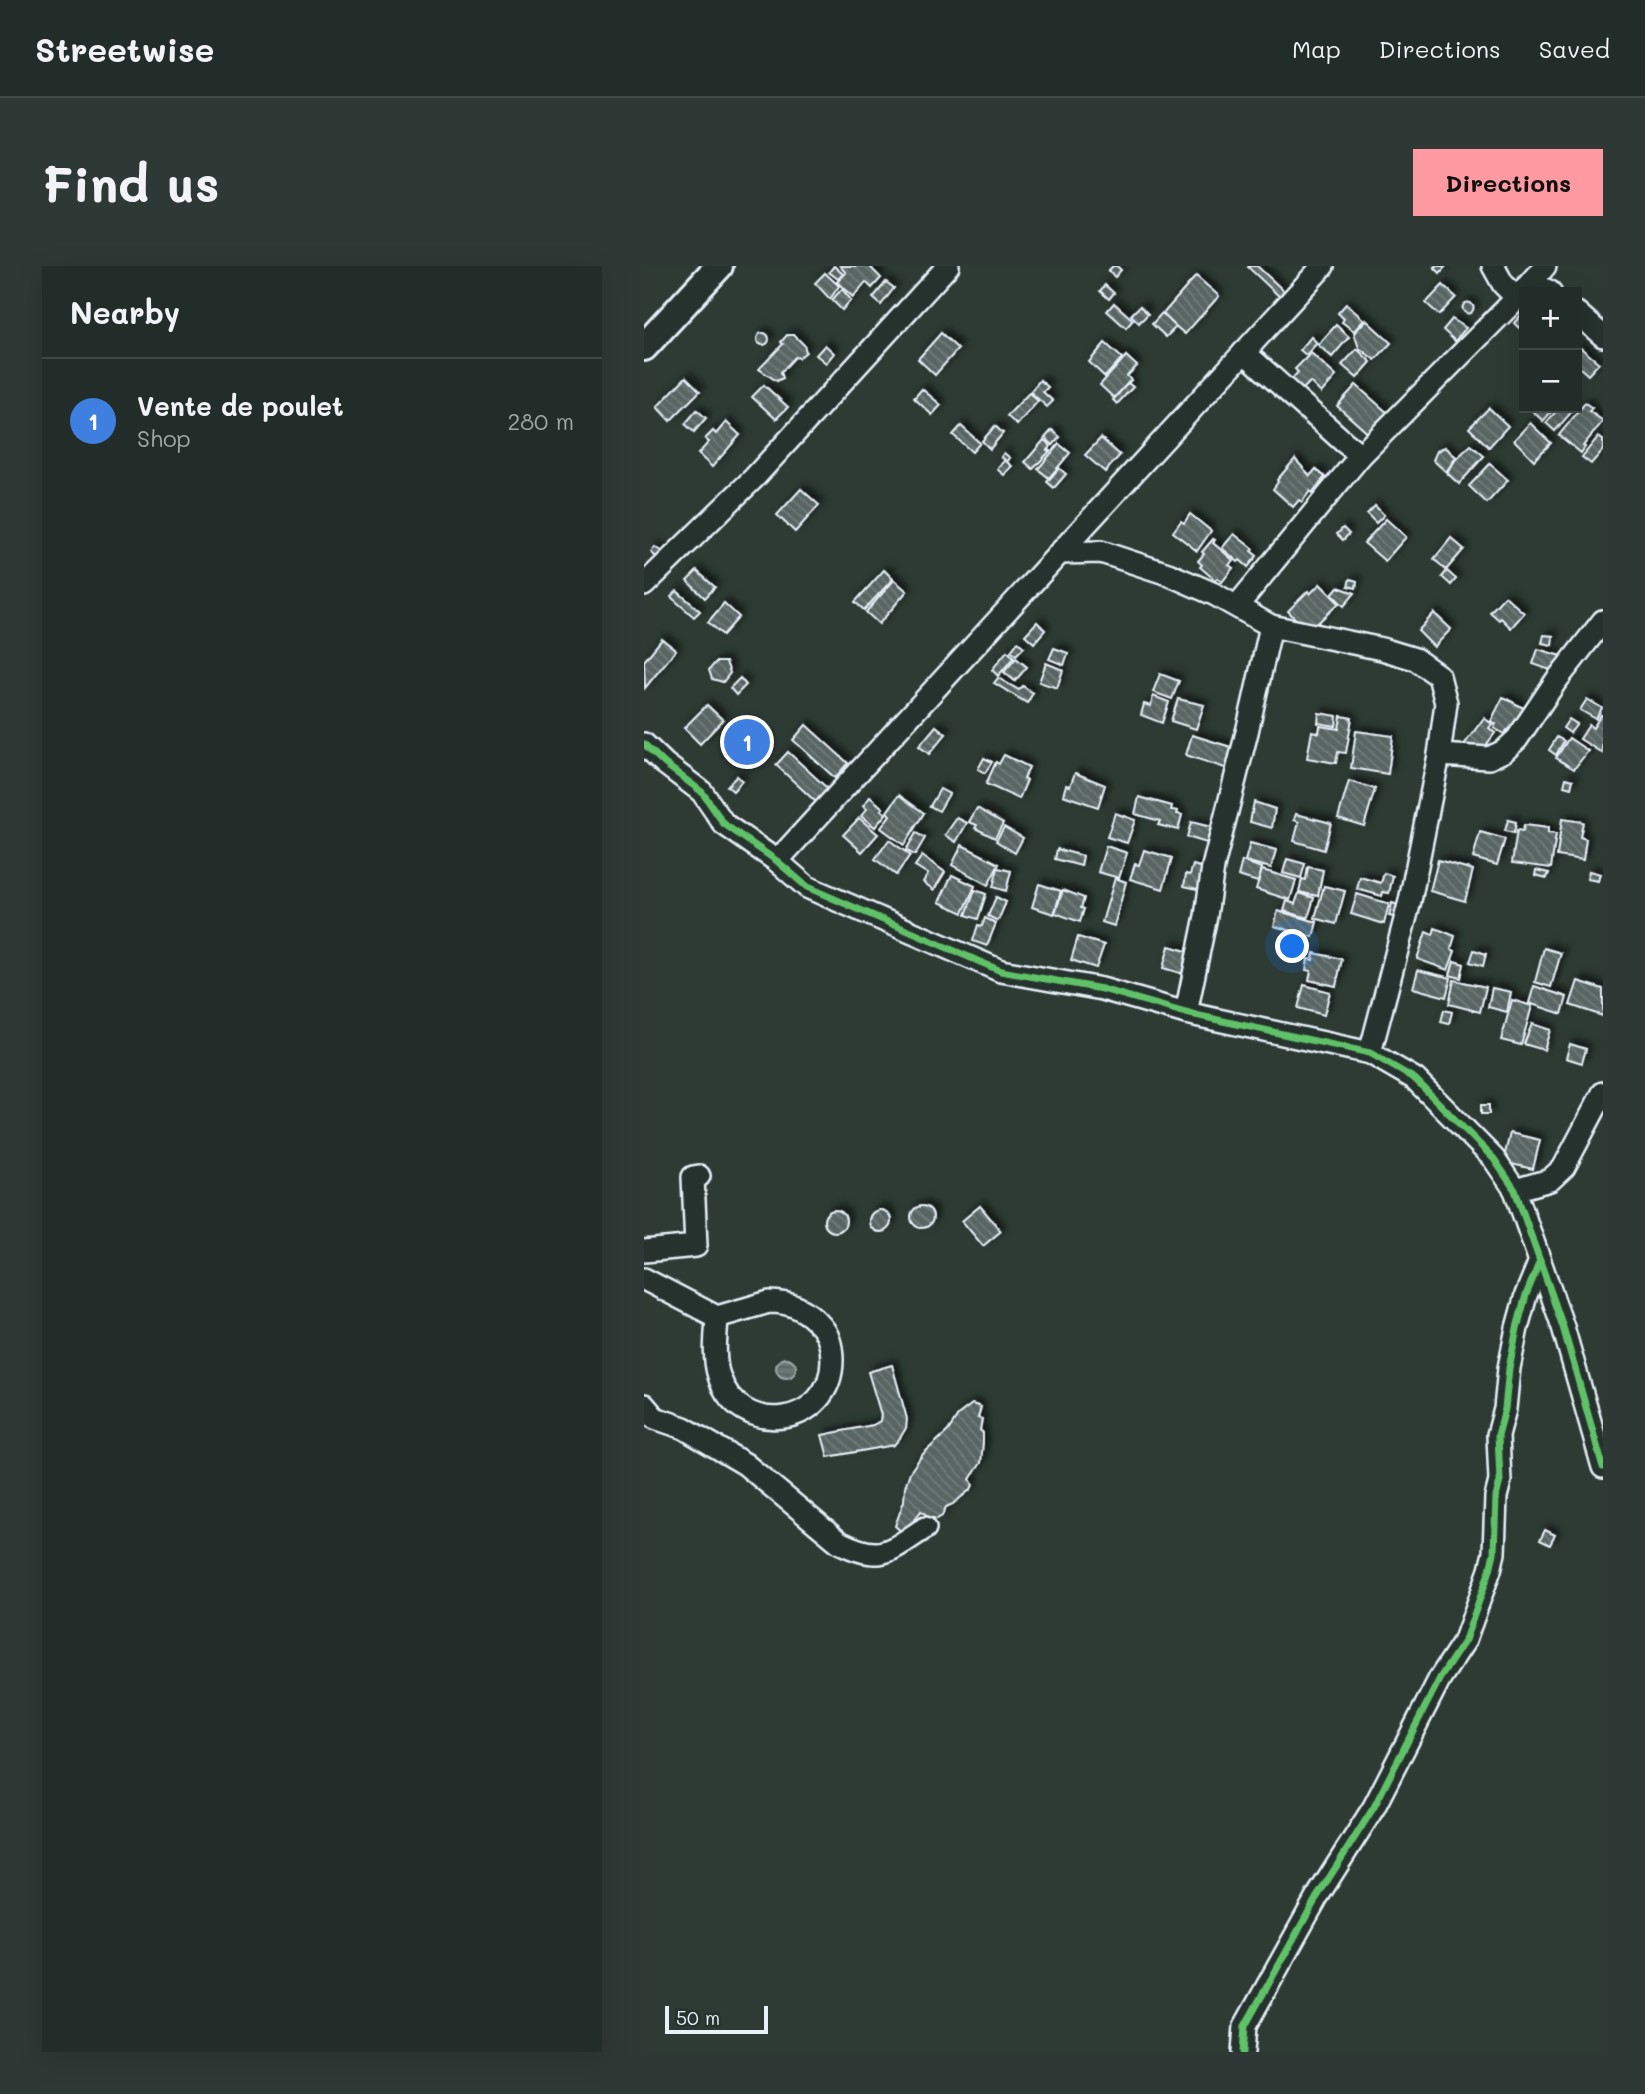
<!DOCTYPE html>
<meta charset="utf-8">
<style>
body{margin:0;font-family:Mali,sans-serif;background:#2e3834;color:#f1f3f6}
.controls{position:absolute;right:21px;top:21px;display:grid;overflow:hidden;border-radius:0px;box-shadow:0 7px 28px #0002}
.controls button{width:63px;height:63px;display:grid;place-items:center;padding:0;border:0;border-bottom:2px solid #3f4845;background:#222c28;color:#f1f3f6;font:35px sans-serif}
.scale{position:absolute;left:21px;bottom:18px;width:103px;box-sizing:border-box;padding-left:7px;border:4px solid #e8f1f8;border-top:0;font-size:19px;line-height:24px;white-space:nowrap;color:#e8f1f8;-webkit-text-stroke:5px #26332d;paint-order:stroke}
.you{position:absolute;left:649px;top:681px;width:24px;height:24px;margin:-18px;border:5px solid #fff;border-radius:50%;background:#1a73e8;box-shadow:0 0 0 10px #1a73e833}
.badge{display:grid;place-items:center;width:46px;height:46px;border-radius:50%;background:#ff9aa2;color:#fff;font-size:23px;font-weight:700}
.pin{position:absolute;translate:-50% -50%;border:4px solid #fff;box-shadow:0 2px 7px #0006}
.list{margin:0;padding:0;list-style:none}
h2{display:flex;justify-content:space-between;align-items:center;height:91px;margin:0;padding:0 28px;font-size:30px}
h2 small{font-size:23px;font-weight:400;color:#a2a7a8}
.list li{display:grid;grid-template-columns:46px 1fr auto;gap:21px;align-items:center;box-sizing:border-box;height:126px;padding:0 28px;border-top:2px solid #3f4845}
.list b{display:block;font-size:26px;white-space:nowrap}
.list p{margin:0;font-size:23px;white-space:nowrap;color:#a2a7a8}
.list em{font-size:23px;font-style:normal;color:#a2a7a8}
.map{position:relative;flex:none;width:959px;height:1786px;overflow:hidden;border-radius:0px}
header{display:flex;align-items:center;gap:42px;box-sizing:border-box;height:98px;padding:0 35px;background:#222c28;border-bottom:2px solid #3f4845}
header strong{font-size:33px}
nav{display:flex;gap:38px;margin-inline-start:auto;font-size:24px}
.intro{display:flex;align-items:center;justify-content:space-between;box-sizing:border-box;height:168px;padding:0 42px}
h1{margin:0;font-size:49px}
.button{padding:18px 32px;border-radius:0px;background:#ff9aa2;color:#111;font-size:24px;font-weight:700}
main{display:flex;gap:42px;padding:0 42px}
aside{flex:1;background:#222c28;border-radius:0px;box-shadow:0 7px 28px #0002}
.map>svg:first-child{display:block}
.water{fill:url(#water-rules);stroke:#9da8a9;stroke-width:2}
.building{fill:url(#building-back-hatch);stroke:#e8f1f8;stroke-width:2;filter:url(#shadow)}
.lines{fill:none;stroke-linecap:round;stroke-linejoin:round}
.minor-casing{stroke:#e8f1f8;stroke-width:26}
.major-casing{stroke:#e8f1f8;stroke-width:32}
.minor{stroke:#26332d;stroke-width:21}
.major{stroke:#26332d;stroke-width:26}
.cycleway-casing{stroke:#26332d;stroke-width:11}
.cycleway{stroke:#61c268;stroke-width:7}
</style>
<header>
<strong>Streetwise</strong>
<nav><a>Map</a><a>Directions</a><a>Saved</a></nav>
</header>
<div class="intro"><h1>Find us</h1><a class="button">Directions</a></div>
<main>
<aside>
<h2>Nearby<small></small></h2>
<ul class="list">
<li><span class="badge" style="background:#3f7fe0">1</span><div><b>Vente de poulet</b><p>Shop</p></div><em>280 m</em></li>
</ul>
</aside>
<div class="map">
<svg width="959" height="1786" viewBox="0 0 959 1786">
<defs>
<pattern id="water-rules" width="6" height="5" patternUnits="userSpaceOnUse" patternTransform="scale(1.75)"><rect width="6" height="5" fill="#6b7775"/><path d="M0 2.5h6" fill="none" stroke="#586060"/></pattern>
<pattern id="building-back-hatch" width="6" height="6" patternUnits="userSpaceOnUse" patternTransform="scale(1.75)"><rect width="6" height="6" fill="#596563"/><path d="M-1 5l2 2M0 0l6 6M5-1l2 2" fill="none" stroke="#717c7a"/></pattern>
<filter id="shadow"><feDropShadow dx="4.5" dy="-4.5" stdDeviation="3.5" flood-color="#0009"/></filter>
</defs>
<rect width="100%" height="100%" fill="#2e3b35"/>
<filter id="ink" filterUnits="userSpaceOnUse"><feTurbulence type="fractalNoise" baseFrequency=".0143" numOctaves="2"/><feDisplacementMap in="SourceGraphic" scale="14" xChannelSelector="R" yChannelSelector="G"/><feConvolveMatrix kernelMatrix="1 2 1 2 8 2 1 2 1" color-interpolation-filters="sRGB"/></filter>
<g filter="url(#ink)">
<circle class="water" cx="142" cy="1102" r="10"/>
<g class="building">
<path d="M190,0L199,8L194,13L185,6Z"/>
<path d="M196,0H230L227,2L237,12L228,22L222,16L209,31L193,16L202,7Z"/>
<path d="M469,0H473L477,4L471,11L464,5Z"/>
<path d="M605,0H613L642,27L637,32L604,1Z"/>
<path d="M791,0H802L796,7L790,1Z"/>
<path d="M181,7L195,20L186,33L171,17Z"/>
<path d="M552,10L575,30L541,68L518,49Z"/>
<path d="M242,16L250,22L237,39L229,32Z"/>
<path d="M461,19L470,27L465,33L456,25Z"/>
<path d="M799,19L812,31L795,49L782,37Z"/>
<path d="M198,23L207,34L198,44L188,34Z"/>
<circle cx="824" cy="42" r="5.5"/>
<path d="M470,37L489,54L482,62L463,45Z"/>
<path d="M702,38L720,54L710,65L698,56L700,53L694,47Z"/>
<path d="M496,40L504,48L495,57L487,49Z"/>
<path d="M518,47L532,61L522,71L508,58Z"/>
<path d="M877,49L880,52V56L875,62L870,57Z"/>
<path d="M808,53L822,62L811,75L799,64Z"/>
<path d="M722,54L747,77L731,94L715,82L710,67Z"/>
<path d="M692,59L705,71L688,91L674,79Z"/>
<circle cx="119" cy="73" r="6"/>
<path d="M297,67L314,83L291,109L274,93Z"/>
<path d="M143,69H150L160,79L162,86L155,92L151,91L137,106L139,112L133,115L115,103L139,78L137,76Z"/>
<path d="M667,71L673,77L662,89L656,84Z"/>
<path d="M461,77L478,92L461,111L445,96Z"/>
<path d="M181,79L190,87L182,97L172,89Z"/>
<path d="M933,79L955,97L944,109L933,99Z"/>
<path d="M713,83L727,96L713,112L698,99Z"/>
<path d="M667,87L692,110L677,127L666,116L658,124L647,114L654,106L651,103Z"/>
<path d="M482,90L493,100L483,110L487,114L470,132L456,119Z"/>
<path d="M42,111L56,125L26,155L13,141Z"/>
<path d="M396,114L404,121L399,126L409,135L403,141L386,126Z"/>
<path d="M484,117L489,121L473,138L469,134Z"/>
<path d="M120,119L144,141L132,153L108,131Z"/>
<path d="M712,119L746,149L727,170L693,140Z"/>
<path d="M278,123L297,139L288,149L270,132Z"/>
<path d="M385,127L394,135L373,159L363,150Z"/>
<path d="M941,137L948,142L945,145L959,155L939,180L941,181L937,187L915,169Z"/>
<path d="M845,142L864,160L845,181L825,162Z"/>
<path d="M885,142H902L907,146L899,155Z"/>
<path d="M915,142H931L911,165L902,157Z"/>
<path d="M53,144L62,152L50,166L41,158Z"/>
<path d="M82,156L96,169L68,201L54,188L65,176L61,173L69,165L72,168Z"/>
<path d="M886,157L907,177L890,194L870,174Z"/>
<path d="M317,160L336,177L328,186L309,169Z"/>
<path d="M351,160L359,167L346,183L338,175Z"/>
<path d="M408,164L416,171L409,179L401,172Z"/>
<path d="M954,171L959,174V184L947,198L938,191Z"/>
<path d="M457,172L476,189L461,206L441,189Z"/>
<path d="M400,174L407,180L403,184L406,185L389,203L381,196Z"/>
<path d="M415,178L426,187L405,212L394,203Z"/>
<path d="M827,179L840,190L815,218L803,207L812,193Z"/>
<path d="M801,181L812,191L802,206L789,194L793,185Z"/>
<path d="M360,187L366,192L363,196L368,200L360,209L353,203L361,194L357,191Z"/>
<path d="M651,193L666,210L672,203L681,211L668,227L666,225L658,236L655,234L649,241L629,223L634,216L633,214Z"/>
<path d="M846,198L864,214L843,237L825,220Z"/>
<path d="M415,202L422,208L410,222L403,216Z"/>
<path d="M157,223L175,239L151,266L133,249Z"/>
<path d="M731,240L740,249L732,257L723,248Z"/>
<path d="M546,248L567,265L553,285L529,266L537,255L540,257Z"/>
<path d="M742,253L762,271L741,295L720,277Z"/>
<path d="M699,262L705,268L699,274L693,268Z"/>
<path d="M590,268L609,283L607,285L613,290L604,301L596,294L594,296L578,282Z"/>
<path d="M807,272L820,283L802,304L790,293Z"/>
<path d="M569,273L571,274L569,277L589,294L585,299L589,302L578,316L573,312L571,314L556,301L558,299L554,295L560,288L558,286Z"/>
<path d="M11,281L18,286L13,292L7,286Z"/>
<path d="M240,304L249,313L220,344L211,336Z"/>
<path d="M53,305L71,321L61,332L43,315Z"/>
<path d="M803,305L812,313L807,319L798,311Z"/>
<path d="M706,313L713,315L712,322L704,320Z"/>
<path d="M250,314L263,325L235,358L222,346Z"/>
<path d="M676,318L695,337L664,366L644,345L664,325L666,328Z"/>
<path d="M694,321L711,327L700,340L688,328Z"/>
<path d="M33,325L56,345L50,351L27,331Z"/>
<path d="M861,330L880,347L867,362L857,352L855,354L846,346Z"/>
<path d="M80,337L95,351L79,369L64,356Z"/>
<path d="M790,347L807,363L790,381L774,365Z"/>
<path d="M393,356L401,364L390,377L381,369Z"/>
<path d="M900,369L909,370L908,379L898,377Z"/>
<path d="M18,373L32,384L1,422L0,395Z"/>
<path d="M374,376L380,381L372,389L367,385Z"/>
<path d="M410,382L424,387L420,399L405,393Z"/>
<path d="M894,383L923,392L918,408L889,398Z"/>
<path d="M363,385L370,391L354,410L348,404Z"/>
<path d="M372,392L383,401L371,415L360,406Z"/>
<path d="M72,396H82L86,407L79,416L68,413L65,404Z"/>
<path d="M402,397L419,404L413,422L395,416Z"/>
<path d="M516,408L535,415L528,433L509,426Z"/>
<path d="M96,412L102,419L92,429L86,422Z"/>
<path d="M354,412L375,424L379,420L389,427L383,437L350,417Z"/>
<path d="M509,430L525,436L518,457L497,449L500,438L507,440Z"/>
<path d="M859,431L883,444L870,468L863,464L860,468L850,462L852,458L847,455Z"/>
<path d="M534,433L560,439L552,463L527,455Z"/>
<path d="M943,433L958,442L952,453L936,444Z"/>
<path d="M63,439L79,454L56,478L40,462Z"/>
<path d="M675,447L693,450L692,460L674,457Z"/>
<path d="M957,449L959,450L958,487L936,473L945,459L949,462Z"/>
<path d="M697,450L708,452L702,487L694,486L692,497L663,492L668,465L675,467L676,460L695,463Z"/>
<path d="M840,452L848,458L845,462L851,467L837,486L819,480Z"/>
<path d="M925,453L933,458L926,467L919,462Z"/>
<path d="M162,459L204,497L191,512L149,474Z"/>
<path d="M89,460H92L108,474L104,480L87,464Z"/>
<path d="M292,460L302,468L285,488L275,480Z"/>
<path d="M712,465L749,470L744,508L707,502Z"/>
<path d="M548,469L590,482L584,503L542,489Z"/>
<path d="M913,471L920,475L912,489L905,484Z"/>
<path d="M925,472L944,485L930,503L912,492Z"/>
<path d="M144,486L184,523L172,536L132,499Z"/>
<path d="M360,489L385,501L380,513L383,514L375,533L342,518L352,496L355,498Z"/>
<path d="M340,492L348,496L341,507L334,503Z"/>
<path d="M431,507L461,519L454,541L419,529L422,519L426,520Z"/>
<path d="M93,510L98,515L89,525L83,520Z"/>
<path d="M922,512L929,514L927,522L920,520Z"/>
<path d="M705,515L731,523L720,560L694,552Z"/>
<path d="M296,523L305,528L295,545L286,540Z"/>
<path d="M255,529L280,547L260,579L237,562L246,549L243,546Z"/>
<path d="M226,531L239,542L237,544L242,548L231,561L217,550L223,543L219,540Z"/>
<path d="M495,531L528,540L527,544L534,545L533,548L538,549L534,564L514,559L516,555L491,548Z"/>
<path d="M610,536L631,543L628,562L606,556Z"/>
<path d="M333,542L359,557L351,572L331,562L333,559L325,556Z"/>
<path d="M471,547L491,554L483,577L463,571Z"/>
<path d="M652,548L687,557L680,584L650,575L655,556L650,554Z"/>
<path d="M215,552L234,568L218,586L199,569Z"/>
<path d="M313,552L323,557L312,576L301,569Z"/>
<path d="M918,553L939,556L936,571L942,573L939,594L913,590Z"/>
<path d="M864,554L872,556L870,567L861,565Z"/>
<path d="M547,556L567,561L563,577L543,571Z"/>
<path d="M880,559L904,562V567L912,568L907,602L868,597L873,564L879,565Z"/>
<path d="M360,561L379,572L371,587L352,575Z"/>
<path d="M836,566L861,573L853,599L829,592Z"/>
<path d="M272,567L281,572L271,589L262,584Z"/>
<path d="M245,574L266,589L252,609L231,593Z"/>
<path d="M606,577L632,584L627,602L601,595Z"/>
<path d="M318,579L355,598L344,619L308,599Z"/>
<path d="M462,580L483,587L475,612L454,606Z"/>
<path d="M413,583L439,590L437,600L411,593Z"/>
<path d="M500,584L528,592L519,623L486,613L491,598L495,599Z"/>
<path d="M278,590L301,606L290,624L279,616L284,608L271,600Z"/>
<path d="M643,593L661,598L657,612L639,607Z"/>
<path d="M794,594L829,604L821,635L786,625Z"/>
<path d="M598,595L618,602L614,616L594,610Z"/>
<path d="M549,599L567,604L562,625L540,620L542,608L546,609Z"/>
<path d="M664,601L679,604L674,630L655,626L658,613L662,614Z"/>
<path d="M354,602L367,605L362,625L349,621Z"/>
<path d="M618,604L652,614L646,634L612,623Z"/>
<path d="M892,604L905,607L903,612L891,609Z"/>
<path d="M945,605L956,608L954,615L943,613Z"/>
<path d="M740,607L749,610L745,627L739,626L738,630L713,623L716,611L737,617Z"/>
<path d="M308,609L331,620L319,647L295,636Z"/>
<path d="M471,612L482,616L470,660L458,656Z"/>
<path d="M395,618L417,625L410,648L388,641Z"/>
<path d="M680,620L701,625L692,658L671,652Z"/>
<path d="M331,624L342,628L334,653L322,649Z"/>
<path d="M419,624L440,632L437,642L440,643L436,656L411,647Z"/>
<path d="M655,627L670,632L664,652L640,645L643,635L651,638Z"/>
<path d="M713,628L745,638L740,658L707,648Z"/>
<path d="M352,631L362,636L354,655L344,650Z"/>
<path d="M748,637L757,640L754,652L745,650Z"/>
<path d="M634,645L673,656L669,671L630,660Z"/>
<path d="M341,652L352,657L343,680L329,675L334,659L338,660Z"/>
<path d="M791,662L811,670L807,683L811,685L804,704L773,693L782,666L789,669Z"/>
<path d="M434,671L460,679L452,702L427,694Z"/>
<path d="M525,680L549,687L543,709L519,702Z"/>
<path d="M900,682L917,687L907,721L891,716Z"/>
<path d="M830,684L842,688L839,700L826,696Z"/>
<path d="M670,687L698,693L692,720L665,714L667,705L662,704L664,693L669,694Z"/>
<path d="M810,695L820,698L817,712L806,709Z"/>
<path d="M774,704L807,712L802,731L769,722Z"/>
<path d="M810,714L842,721L836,746L805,738Z"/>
<path d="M934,715L959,723V750L926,739Z"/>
<path d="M660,719L686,726L680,749L654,742Z"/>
<path d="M890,720L923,731L918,748L885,737Z"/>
<path d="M848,722L867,726L863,746L844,741Z"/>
<path d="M868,734L888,740L877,779L857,774Z"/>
<path d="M800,744L808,746L805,758L797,756Z"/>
<path d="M888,758L906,764L900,784L880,778Z"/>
<path d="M926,778L942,783L938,797L922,792Z"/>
<rect x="837" y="839" width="8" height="9"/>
<path d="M866,867L896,874L889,903L859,896Z"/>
<circle cx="278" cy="951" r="11"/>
<path d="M336,940L357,965L339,980L318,955Z"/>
<circle cx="236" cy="955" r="11"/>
<circle cx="191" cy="955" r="11"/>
<path d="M248,1099L263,1153L262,1162L256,1172L250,1179L184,1191L178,1169L229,1159L236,1155L237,1149L224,1106Z"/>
<path d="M328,1138L337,1141L334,1152L338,1153L336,1164L339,1167V1176L337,1197L326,1213L329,1219L327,1223L309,1238L302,1241L298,1250L293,1253L285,1251L277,1245L260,1268L251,1260L260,1235L261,1221L266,1206L279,1188L304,1165L315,1148Z"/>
<path d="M901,1264L911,1269L906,1279L896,1274Z"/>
</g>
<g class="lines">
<g class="minor-casing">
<g id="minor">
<path d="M849,0L859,18L873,32L880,27"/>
<path d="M881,26L892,19L906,26"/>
<path d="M933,47L959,70"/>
<path d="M600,86L700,176L717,189L873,32L901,0"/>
<path d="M415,287L457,286L524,308L570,328L627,360L738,383L771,393L795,410L802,437L795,489L766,635L726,787"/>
<path d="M0,319L110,212L304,0"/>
<path d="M593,340L717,189"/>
<path d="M0,478L21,498L58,526L80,558L133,595L163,621L357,705L458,723L542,747L726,787L771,813L850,893L871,924L919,1061L959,1201"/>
<path d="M795,489L845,492L860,485L873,473L912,415L959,355"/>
<path d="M133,595L679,0"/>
<path d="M542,747L562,650L569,601L603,466L627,360"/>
<path d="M871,924L906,914L920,901L959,827"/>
<path d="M0,985L52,980L49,911L55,910"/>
<path d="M0,1013L73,1051"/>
<path d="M125,1036C147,1036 162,1043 177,1060C185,1069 188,1082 188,1094C188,1161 95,1174 75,1110C69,1092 72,1070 73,1051Z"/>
<path d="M0,1139L11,1152L40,1162L101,1198L195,1276C238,1297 244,1286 281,1262"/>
<path d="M599,1786L601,1760L673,1631L730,1541L796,1412L821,1374L846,1304L850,1287L852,1231L856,1215L854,1169L861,1143L865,1102L873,1062L882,1029L896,995"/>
</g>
</g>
<g class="major-casing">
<path id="major" d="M0,81L75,0"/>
</g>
<use href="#minor" class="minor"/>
<use href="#major" class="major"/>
<g class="cycleway-casing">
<g id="cycleway">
<path d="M0,478L21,498L58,526L80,558L133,595L163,621L357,705L458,723L542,747L726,787L771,813L850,893L871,924L919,1061L959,1201"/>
<path d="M599,1786L601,1760L673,1631L730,1541L796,1412L821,1374L846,1304L850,1287L852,1231L856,1215L854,1169L861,1143L865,1102L873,1062L882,1029L896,995"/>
</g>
</g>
<use href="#cycleway" class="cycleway"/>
</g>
</g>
</svg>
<div class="controls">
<button>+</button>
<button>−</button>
</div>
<div class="scale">50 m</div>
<div class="you"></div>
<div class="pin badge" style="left:103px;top:476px;background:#3f7fe0">1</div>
</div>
</main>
